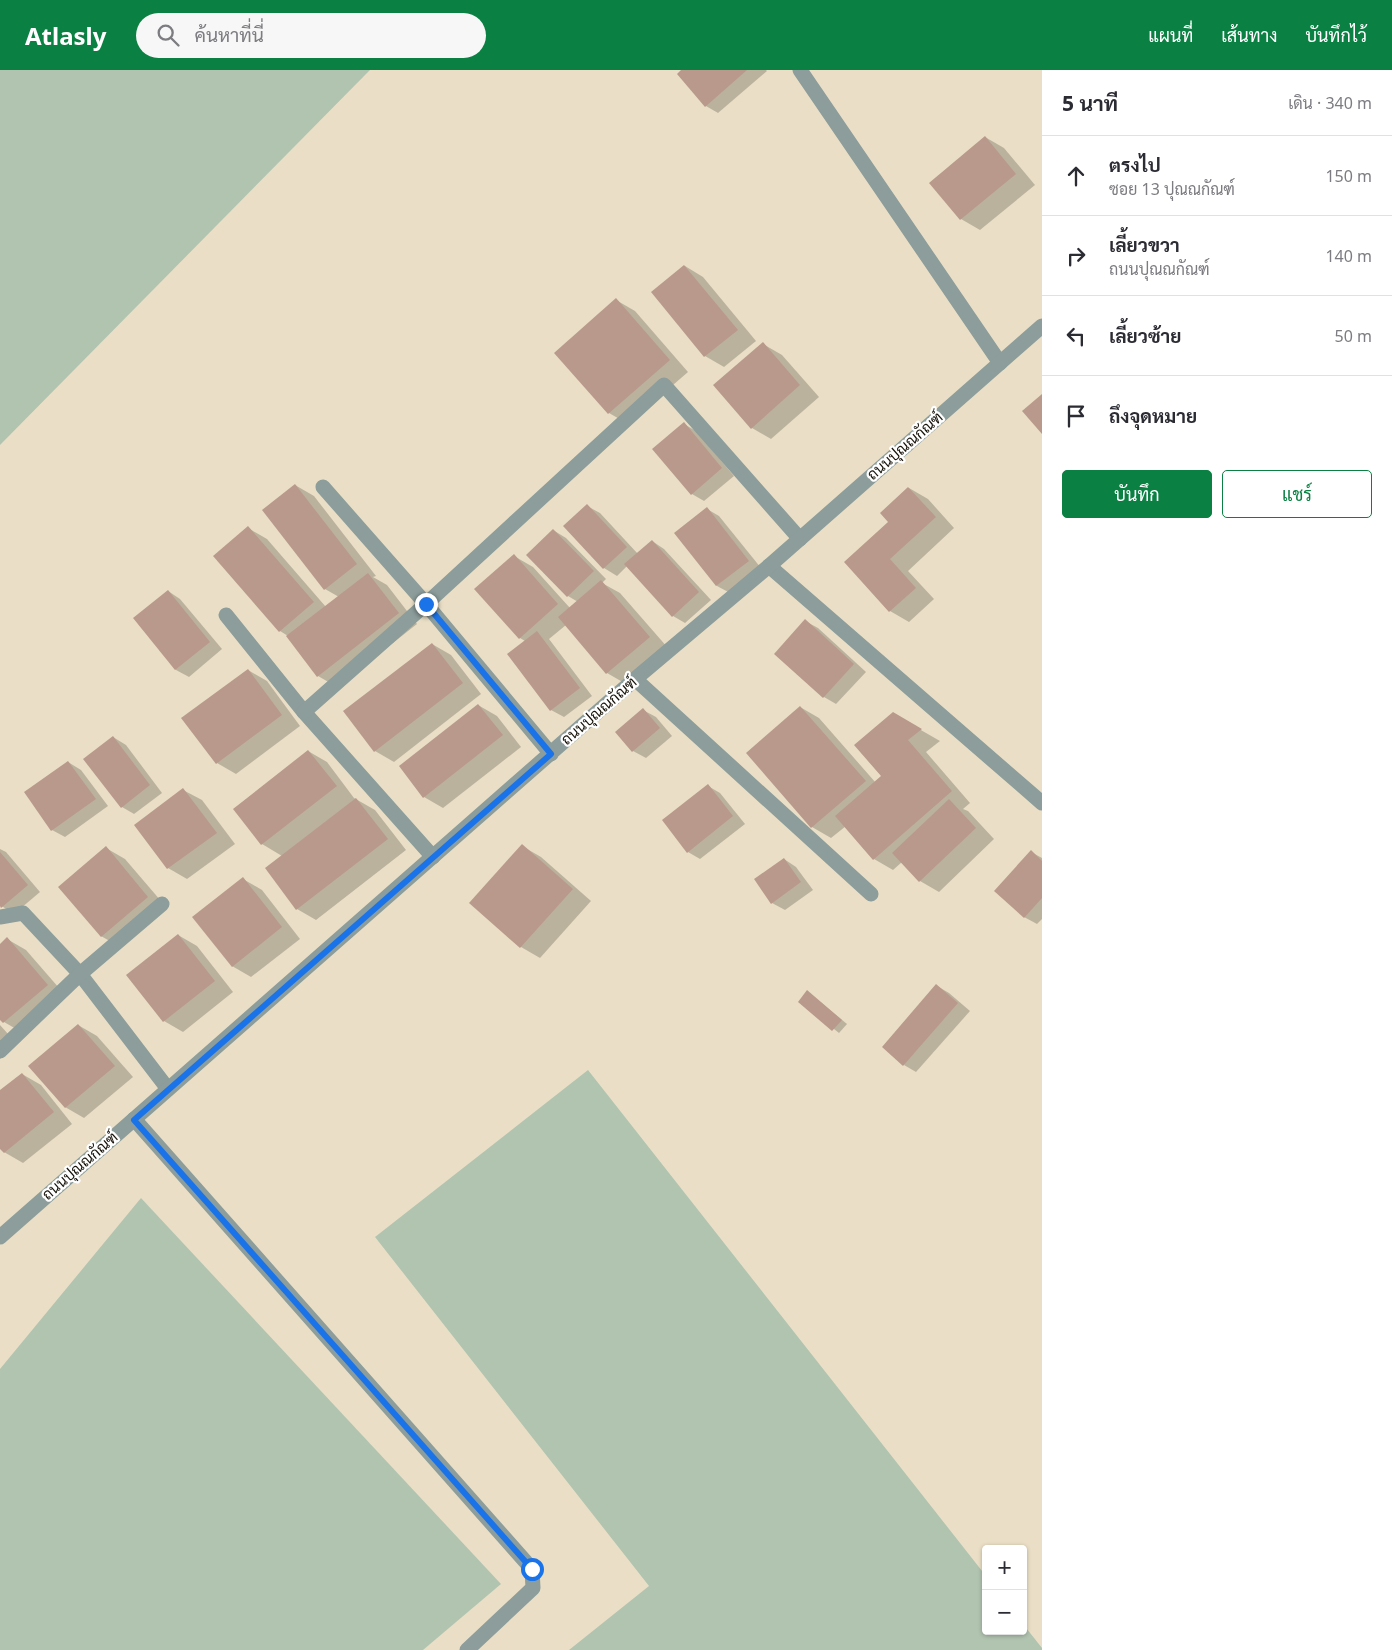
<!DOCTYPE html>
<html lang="th">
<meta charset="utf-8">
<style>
body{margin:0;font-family:"Noto Sans",Sarabun,sans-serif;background:#f7f7f7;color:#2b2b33}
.controls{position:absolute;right:15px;bottom:15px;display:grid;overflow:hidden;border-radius:5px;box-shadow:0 1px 4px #0004}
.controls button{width:45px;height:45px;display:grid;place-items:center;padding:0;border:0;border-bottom:1px solid #e1e1e2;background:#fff;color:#2b2b33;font:25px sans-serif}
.stop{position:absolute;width:15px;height:15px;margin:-11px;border:4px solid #1a73e8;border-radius:50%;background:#fff}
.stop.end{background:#1a73e8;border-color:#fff;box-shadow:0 1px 5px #0008}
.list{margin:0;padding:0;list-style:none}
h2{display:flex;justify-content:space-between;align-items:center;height:65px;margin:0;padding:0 20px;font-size:21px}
h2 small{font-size:16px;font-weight:400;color:#7c7c81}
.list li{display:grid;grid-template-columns:32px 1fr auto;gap:15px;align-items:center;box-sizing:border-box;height:80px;padding:0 20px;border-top:1px solid #e1e1e2}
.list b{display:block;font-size:19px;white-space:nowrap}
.list p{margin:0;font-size:16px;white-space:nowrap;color:#7c7c81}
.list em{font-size:16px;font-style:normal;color:#7c7c81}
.actions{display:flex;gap:10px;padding:15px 20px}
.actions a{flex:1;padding:11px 0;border:1px solid #0b8043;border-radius:5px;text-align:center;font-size:18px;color:#0b8043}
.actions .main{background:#0b8043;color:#fff}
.icon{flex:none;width:28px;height:28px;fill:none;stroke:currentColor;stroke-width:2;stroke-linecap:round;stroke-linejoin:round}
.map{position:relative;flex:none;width:1042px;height:1580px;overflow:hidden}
header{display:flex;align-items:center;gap:30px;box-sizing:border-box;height:70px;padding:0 25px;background:#0b8043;color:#fff}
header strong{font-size:24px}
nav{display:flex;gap:28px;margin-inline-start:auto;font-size:18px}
.search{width:350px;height:45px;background:#f7f7f7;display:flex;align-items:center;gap:12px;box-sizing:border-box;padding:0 18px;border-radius:28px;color:#7c7c81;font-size:19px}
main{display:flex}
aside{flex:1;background:#fff}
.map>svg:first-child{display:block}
.green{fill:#b1c4b0}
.shadow{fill:#0003}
.building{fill:#b9998b}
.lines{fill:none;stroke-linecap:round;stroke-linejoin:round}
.minor{stroke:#8c9d9b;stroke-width:15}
.tertiary{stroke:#8c9d9b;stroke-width:15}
.route{stroke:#1a73e8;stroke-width:6}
.labels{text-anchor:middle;stroke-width:4.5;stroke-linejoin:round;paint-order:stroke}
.street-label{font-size:15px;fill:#151108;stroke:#fff}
</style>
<header>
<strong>Atlasly</strong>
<div class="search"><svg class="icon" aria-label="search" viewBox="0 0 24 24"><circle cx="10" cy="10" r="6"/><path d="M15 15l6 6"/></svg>ค้นหาที่นี่</div>
<nav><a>แผนที่</a><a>เส้นทาง</a><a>บันทึกไว้</a></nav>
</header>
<main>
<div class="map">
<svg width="1042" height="1580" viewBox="0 0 1042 1580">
<rect width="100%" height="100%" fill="#eadfc6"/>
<g class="green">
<path d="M0,0H370L0,375Z"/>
<path d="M588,1000L986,1506V1561H1023V1554L1042,1578V1580H569L649,1516L375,1167Z"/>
<path d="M141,1128L501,1514L423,1580H0V1299Z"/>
</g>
<g class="shadow">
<path d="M683,0H766L767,1L718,43L706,36Z"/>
<path d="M985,67L1004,78L1035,115L980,160L961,149L930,113Z"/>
<path d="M685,196L703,207L756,271L724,297L705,286L653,223Z"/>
<path d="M616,230L635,241L688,302L628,354L609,343Z"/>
<path d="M763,274L782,285L819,327L771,369L752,358Z"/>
<path d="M684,354L696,361L734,406L704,431L692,424Z"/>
<path d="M295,415L314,426L376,506L373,507L387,515L417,554L337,617L318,606L288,566L280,561L248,458L267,469L326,537L339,527L325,519L263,440Z"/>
<path d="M909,418L928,429L954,458L908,501L934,529L909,552L890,541V452Z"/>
<path d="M587,436L600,443L638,484L652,471L664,479L711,530L685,553L673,546L627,496L617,506L604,498L565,456Z"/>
<path d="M707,439L719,446L761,498L730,523L717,516L676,463Z"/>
<path d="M553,460L566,468L606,509L602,513L620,523L668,578L626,614L607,603L566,555L549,569L592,626L564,647L551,640L525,571L520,568L514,486L533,497L570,538L578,532L568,526L528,485Z"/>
<path d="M168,521L180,529L222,579L189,607L176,600L135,548Z"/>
<path d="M805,551L818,558L866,602L836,634L824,627Z"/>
<path d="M432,574L451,585L481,624L394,692L375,681Z"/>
<path d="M248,600L267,611L300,656L236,704L217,693Z"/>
<path d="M478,635L497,646L521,677L443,738L424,727Z"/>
<path d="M800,637L819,648L876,713L883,706L893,644L940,671L926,682L970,733L963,739L968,741L994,769L939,822L920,811L902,792L893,800L874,789L846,756L831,768L812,757L748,683Z"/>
<path d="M643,640L656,647L672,666L646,688L633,681Z"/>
<path d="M113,667L126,675L162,723L134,744L122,737Z"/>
<path d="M308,681L327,692L354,728L375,740L406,780L316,850L297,839L282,786L262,774L234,739Z"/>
<path d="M68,692L81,700L108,736L65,767L52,760Z"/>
<path d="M708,716L720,723L745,754L700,789L688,782Z"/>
<path d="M183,720L202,730L235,774L187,809L168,798L136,756Z"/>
<path d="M522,776L541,787L591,831L540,888L521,877L471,833Z"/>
<path d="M106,778L125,789L167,838L120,877L101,866Z"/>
<path d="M0,779L6,782L40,822L14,844L0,835Z"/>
<path d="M1031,782L1042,788V849L1037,854L1024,847Z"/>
<path d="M784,789L796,797L813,820L785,840L772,833Z"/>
<path d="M243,809L262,820L300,869L251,907L232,896Z"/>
<path d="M178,865L197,876L233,922L183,962L164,951Z"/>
<path d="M7,869L26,880L66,926L23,963L4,952L0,948V875Z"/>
<path d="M937,916L949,923L970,941L916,1002L904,995Z"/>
<path d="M808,922L847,954L839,963L800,932Z"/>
<path d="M0,955L17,974L0,989Z"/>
<path d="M78,955L97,966L133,1007L84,1048L65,1037Z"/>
<path d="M22,1004L41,1015L72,1054L23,1093L4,1082L0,1077V1022Z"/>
</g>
<g class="building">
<path d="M681,0H747L705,37L677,4Z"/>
<path d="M985,66L1016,104L960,150L929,113Z"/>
<path d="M684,195L738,260L704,287L651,222Z"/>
<path d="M616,228L670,290L608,344L554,283Z"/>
<path d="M763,272L800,315L751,359L713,315Z"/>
<path d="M1042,324V364L1022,341Z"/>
<path d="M684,352L722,398L691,425L652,379Z"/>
<path d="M295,414L357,494L324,520L262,440Z"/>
<path d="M908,417L936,447L890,489L916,518L889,542L844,492L888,452L880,443Z"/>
<path d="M587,434L627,477L603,499L563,456Z"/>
<path d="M707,437L749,491L716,516L674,463Z"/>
<path d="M248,456L314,532L279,562L213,486Z"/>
<path d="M553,459L594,501L567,527L526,485Z"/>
<path d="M652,470L699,522L672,547L624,494Z"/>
<path d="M514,484L558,534L519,569L474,519Z"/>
<path d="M368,503L399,543L317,607L286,566Z"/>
<path d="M601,510L650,567L606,604L558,547Z"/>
<path d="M168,520L210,572L175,600L133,548Z"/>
<path d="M805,549L854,594L823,628L774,584Z"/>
<path d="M537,561L580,618L550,641L507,584Z"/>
<path d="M432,573L463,613L374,682L343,641Z"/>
<path d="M248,599L282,645L216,694L181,648Z"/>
<path d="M478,634L503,665L423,728L399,696Z"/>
<path d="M800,636L866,711L811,758L746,683Z"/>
<path d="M643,638L660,658L632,682L615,662Z"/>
<path d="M893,642L922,659L908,670L952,721L873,790L835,746L881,706L854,675Z"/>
<path d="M113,666L150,715L121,738L83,689Z"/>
<path d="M308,680L337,716L261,775L233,739Z"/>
<path d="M68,691L96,729L51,761L24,722Z"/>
<path d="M708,714L733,746L687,783L662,750Z"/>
<path d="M183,718L217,763L167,799L134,755Z"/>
<path d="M356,728L388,769L296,840L265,798Z"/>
<path d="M949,729L976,758L919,812L892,783Z"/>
<path d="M522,774L573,819L520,878L469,833Z"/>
<path d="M106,776L148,827L101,867L58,817Z"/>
<path d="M1031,780L1042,791V828L1024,848L994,821Z"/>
<path d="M0,782L28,815L1,838L0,836Z"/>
<path d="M784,788L801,812L771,834L754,809Z"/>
<path d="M243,807L282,857L232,897L192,847Z"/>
<path d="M178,864L215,911L163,952L126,905Z"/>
<path d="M7,867L48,915L3,953L0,950V874Z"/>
<path d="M936,914L958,933L903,996L882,977Z"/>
<path d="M807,920L842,950L832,961L798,932Z"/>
<path d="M78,954L115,996L65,1038L28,996Z"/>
<path d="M22,1003L54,1042L4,1083L0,1079V1020Z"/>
</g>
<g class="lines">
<g class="minor">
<path d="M800,0L1000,293"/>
<path d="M323,417L426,534L551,684"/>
<path d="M769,496L1042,733"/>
<path d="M226,545L304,642L433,787"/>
<path d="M635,609L871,824"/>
<path d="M304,642L426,534L664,315L800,469"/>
<path d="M0,847L23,843L80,904L168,1019"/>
<path d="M0,981L80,904L162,834"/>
<path d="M134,1049L532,1499L533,1518L467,1580"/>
</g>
<path class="tertiary" d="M0,1167L635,609L769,496L1042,256"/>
</g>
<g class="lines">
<path class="route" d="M426,534L551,684L134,1050L532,1499"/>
</g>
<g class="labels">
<g class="street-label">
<text transform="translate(905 376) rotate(-41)" y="5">ถนนปุณณกัณฑ์</text>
<text transform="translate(599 641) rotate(-41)" y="5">ถนนปุณณกัณฑ์</text>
<text transform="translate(80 1096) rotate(-41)" y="5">ถนนปุณณกัณฑ์</text>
</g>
</g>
</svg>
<div class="controls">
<button>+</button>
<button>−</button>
</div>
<div class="stop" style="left:532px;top:1499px"></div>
<div class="stop end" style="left:426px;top:534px"></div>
</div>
<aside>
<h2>5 นาที<small>เดิน · 340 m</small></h2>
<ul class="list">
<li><svg class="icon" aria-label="ahead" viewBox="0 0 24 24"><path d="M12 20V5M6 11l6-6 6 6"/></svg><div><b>ตรงไป</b><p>ซอย 13 ปุณณกัณฑ์</p></div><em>150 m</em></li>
<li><svg class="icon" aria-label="right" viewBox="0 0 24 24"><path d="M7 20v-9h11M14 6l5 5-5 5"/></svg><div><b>เลี้ยวขวา</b><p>ถนนปุณณกัณฑ์</p></div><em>140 m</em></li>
<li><svg class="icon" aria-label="left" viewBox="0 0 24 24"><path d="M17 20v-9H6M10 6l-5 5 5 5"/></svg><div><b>เลี้ยวซ้าย</b></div><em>50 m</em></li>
<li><svg class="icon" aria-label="arrive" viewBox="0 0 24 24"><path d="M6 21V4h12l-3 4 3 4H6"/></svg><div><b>ถึงจุดหมาย</b></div></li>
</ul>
<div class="actions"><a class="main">บันทึก</a><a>แชร์</a></div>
</aside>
</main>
